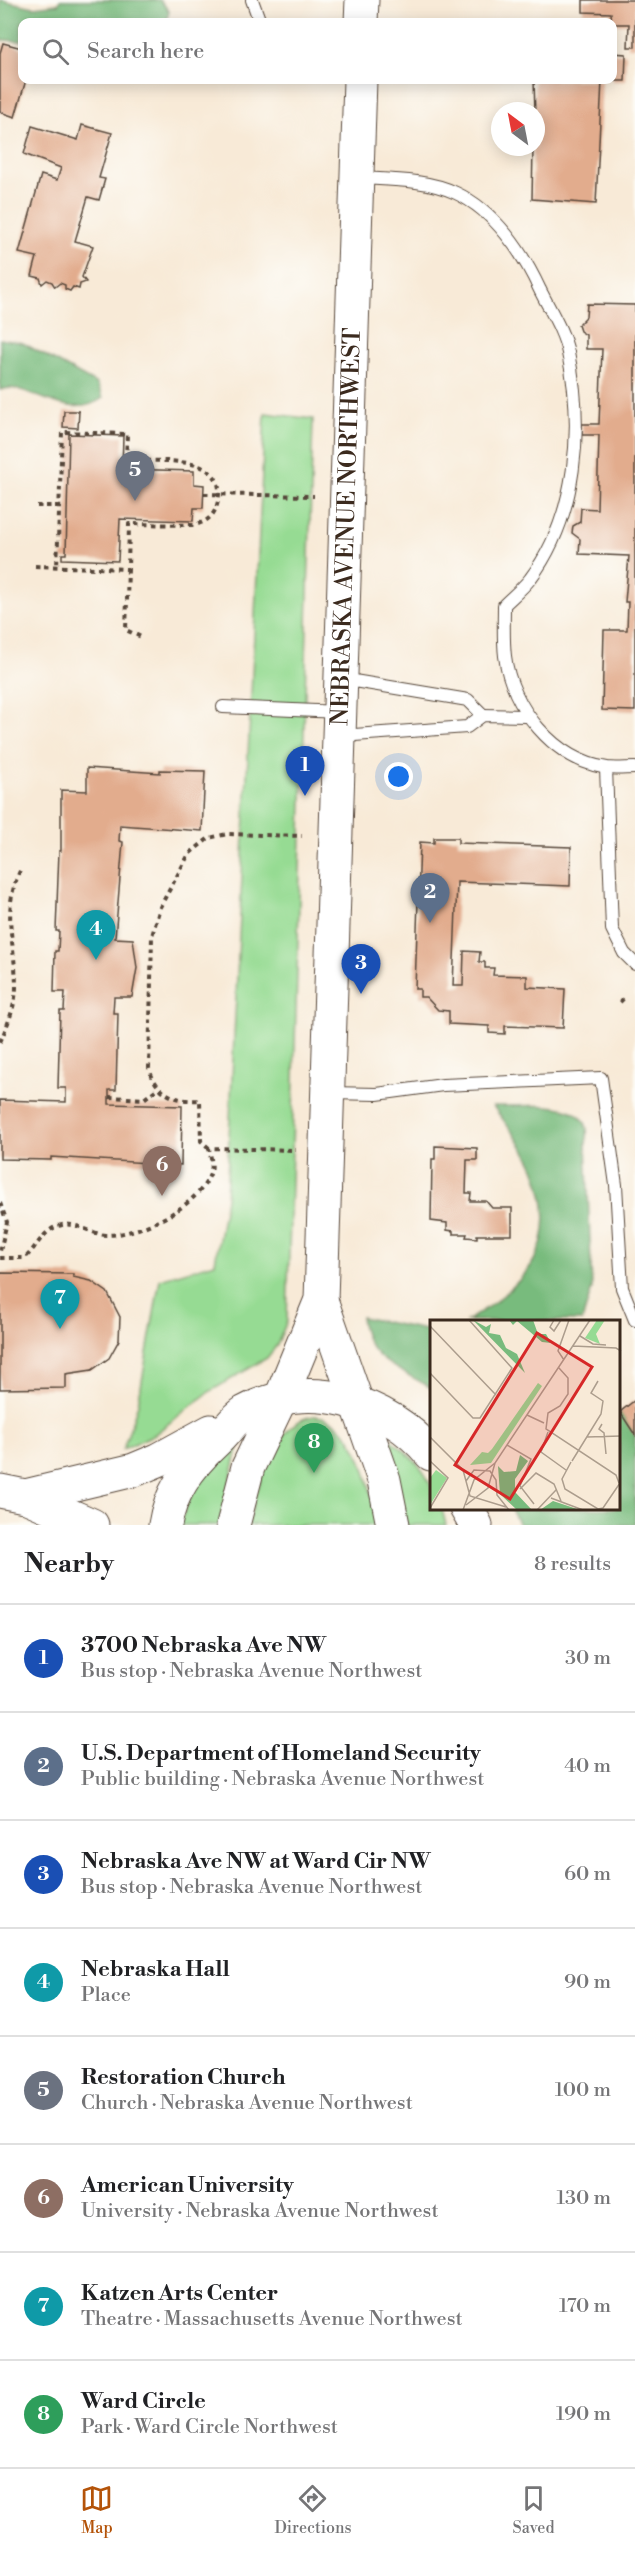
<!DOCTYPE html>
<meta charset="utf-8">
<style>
body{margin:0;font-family:"Libre Bodoni",serif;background:#f2f2f2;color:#202124}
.compass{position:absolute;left:491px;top:102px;width:54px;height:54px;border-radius:50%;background:#fff;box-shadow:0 3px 15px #0003;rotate:328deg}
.you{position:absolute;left:399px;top:777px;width:21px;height:21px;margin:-15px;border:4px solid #fff;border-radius:50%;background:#1a73e8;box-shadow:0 0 0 9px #1a73e833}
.badge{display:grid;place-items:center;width:39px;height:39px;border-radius:50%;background:#b45309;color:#fff;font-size:20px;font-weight:700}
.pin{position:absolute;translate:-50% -50px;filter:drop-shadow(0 2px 3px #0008)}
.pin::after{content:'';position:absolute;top:32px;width:21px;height:18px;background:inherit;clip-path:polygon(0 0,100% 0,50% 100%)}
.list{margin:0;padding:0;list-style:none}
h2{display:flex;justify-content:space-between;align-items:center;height:78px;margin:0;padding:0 24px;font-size:26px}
h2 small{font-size:20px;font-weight:400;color:#757577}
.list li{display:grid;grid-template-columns:39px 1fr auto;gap:18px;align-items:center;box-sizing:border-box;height:108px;padding:0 24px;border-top:2px solid #e0e0e0}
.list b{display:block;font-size:22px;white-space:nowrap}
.list p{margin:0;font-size:20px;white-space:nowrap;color:#757577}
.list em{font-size:20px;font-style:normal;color:#757577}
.icon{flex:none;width:33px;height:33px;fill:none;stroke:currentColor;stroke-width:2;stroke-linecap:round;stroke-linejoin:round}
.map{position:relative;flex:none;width:635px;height:1525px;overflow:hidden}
.search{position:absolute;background:#fff;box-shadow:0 3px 15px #0003;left:18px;right:18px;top:18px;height:66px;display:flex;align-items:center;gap:15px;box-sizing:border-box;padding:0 21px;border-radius:12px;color:#757577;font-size:22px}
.sheet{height:942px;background:#fff}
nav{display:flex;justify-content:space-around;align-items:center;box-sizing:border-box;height:84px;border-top:2px solid #e0e0e0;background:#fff;font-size:16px;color:#757577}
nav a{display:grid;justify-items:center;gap:3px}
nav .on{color:#b45309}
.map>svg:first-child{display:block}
.green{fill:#96db93;stroke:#688258;stroke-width:1.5}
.forest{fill:#78bb7d;stroke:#5a724e;stroke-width:1.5}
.building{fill:#e2ac8d}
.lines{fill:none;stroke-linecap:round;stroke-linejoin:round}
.lane-casing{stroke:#57473a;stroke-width:14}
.primary-casing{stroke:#57473a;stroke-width:35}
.path{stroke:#57473a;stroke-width:4;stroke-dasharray:4.5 4.5;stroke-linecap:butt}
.lane{stroke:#fff;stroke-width:12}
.primary{stroke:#fff;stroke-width:33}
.labels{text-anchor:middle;stroke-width:4.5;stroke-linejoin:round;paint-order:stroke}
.street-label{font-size:24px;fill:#3b2a1e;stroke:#fdfcf7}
.inset-road{fill:none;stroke:#ac9d8d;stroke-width:1.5}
.view{fill:#d62828;fill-opacity:0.15;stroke:#d62828;stroke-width:3}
.inset-edge{fill:none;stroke:#3b2a1e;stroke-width:3}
</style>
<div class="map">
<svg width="635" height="1525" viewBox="0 0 635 1525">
<rect width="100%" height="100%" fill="#fdfcf7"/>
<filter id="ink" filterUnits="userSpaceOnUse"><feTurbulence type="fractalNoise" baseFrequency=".0167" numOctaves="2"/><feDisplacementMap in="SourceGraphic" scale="12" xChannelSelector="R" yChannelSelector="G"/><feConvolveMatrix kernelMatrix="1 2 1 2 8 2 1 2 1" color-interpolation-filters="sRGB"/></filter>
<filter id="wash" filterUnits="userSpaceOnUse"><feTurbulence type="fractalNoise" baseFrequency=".008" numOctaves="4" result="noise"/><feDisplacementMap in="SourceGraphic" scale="24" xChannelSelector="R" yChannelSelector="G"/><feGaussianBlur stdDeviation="1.35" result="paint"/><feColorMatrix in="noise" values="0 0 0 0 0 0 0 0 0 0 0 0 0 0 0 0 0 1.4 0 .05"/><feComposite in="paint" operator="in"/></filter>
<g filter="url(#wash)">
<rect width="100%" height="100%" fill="#f8ead7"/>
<g class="green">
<path d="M265,413L313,419L287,1321L277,1345L267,1358L209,1392L155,1434L123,1449L138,1404L160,1279L215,1263L226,1198Z"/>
<path d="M315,1416C359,1419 371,1490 378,1525H248C256,1492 273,1420 315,1416Z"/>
<path d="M386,1437C402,1447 423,1466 430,1484C433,1491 431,1501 431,1508L442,1509L446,1525H406Z"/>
<path d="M235,1444L238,1449L219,1525H179L197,1480Z"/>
</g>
<g class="forest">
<path d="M0,0L34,7L58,4L60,0H160L169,11L166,22H22V41L0,40Z"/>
<path d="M0,339L23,343L97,384L103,398C65,425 27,379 0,390Z"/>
<path d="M493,1106C524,1107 598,1095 586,1143L592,1288L582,1321H467C525,1284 562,1249 537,1176C529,1151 508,1127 493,1106Z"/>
<path d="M361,1317L431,1331V1388C398,1367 366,1362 361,1317Z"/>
<path d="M619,1410L635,1435V1525H519L511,1509L618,1508Z"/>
</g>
<g id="blocks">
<g class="building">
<path d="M583,0H635V47H628L629,24H612L611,13L583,12Z"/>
<path d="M3,43L22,48V80H26L15,117L0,112V53Z"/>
<path d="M612,53L626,54L625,81H612Z"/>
<path d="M534,80H602L596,204L532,199L533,147H536Z"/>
<path d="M82,125L112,133L99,178L105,179L99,200L88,197L75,241L93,246L82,277L86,282L80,284L79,289L73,287L70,291L65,289V285L60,283L55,287L52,282L47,280L42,284L40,278L32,276L37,257L19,253L41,175L57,180L61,168L24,154L32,126L78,140Z"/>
<path d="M587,304L635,305V711L602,710L604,630H627L628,602H625L629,556L579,554L580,539L572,533L573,526L580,522L581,508L597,509L599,435H582V424H599L602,349H586V335L580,331L578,325L586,317Z"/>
<path d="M64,411H79L78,428L63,427Z"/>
<path d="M69,434L123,436L122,469L194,471V484L204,485L203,508H194L193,521L120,519L118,561L62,559V554H66Z"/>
<path d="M87,768L160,773V770L205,771L202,831L120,825L119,841L123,842L115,938L133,939L137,968L132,997H114L113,1013H118L116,1090H109V1104L182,1106L181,1165L51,1157V1160L0,1159V1100L66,1102V1088H58L60,1011H64L65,992H54L55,951H58L59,931H56L59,851H61V790L87,791Z"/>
<path d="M434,838H458V843L571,847L570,886L457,882L453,986H463L464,951L480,952L479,962H485V968H494L493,975L527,976V987L565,989L563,1028L505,1026V1034L489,1033V1026L449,1024V1011L438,1010L426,997H420V989H415L420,842L434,843Z"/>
<path d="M435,1146L477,1148V1160H467L466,1193H471L470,1201H486L492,1208H512V1235H477V1238L466,1237L467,1234H453V1231L447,1230V1223L431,1221L432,1159H435Z"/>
<path d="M0,1273L73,1274V1277L91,1281L107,1292L120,1317L119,1340L109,1358L92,1370L66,1374V1388L0,1389Z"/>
<path d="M635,1400V1435L620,1412Z"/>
</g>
</g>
</g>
<g filter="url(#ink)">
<use href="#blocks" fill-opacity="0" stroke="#57473a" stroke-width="1.5"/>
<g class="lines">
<g class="lane-casing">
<g id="lane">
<path d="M252,0L260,22"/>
<path d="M358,178C390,180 426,179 456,193C495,211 523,253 540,290C550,310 564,332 568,353C584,427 577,517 530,579C522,589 512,597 504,605C504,622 503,639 505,656C511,707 554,760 607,768C616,769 626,768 635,768"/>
<path d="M342,679L468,700L483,715"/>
<path d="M223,707L339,712"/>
<path d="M340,736L467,727L483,715L526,716"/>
<path d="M606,768L612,929L624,953L635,964"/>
<path d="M330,1093L377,1094L443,1085L601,1078L616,1185L622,1288L635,1320"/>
</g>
</g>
<g class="primary-casing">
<g id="primary">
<path d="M361,22L362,0"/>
<path d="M321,1300L384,1480L393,1525"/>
<path d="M0,1491L25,1496L92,1525"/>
<path d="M25,1496L134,1470L158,1460L211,1431"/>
<path d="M466,1508L476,1525"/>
<path d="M165,1525C170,1491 191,1464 216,1441C226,1432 234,1419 245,1412C307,1377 388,1401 431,1454"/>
<path id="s1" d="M233,1525L248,1467L280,1400L321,1300L360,80"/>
</g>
</g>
<g class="path">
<path d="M204,494L314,496"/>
<path d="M37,506H59"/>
<path d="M35,566L128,569L129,524L194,525C208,522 215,515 218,501C229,452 155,462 126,461L127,434L62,432L57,567"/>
<path d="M128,569L126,630L141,637"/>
<path d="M620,1002L626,996"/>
<path d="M0,1042C8,1024 15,1007 16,988C16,944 0,911 21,869"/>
<path d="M109,1097L144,1099L158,1088"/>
<path d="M209,1148L201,1141L200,1100C174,1102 156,1093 149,1068L152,936L160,907L189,854L209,838L227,834L302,836"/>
<path d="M0,1203L7,1222L0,1251"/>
<path d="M0,1258H25C38,1246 43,1229 62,1225C77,1222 91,1234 106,1235C140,1235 201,1206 211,1171C213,1164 210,1155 209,1148L296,1150"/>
</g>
<use href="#lane" class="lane"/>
<use href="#primary" class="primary"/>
</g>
</g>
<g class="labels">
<g class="street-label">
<text dy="8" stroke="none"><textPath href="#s1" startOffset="1016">NEBRASKA AVENUE NORTHWEST</textPath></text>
</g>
</g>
<g transform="translate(430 1320)">
<rect width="190" height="190" fill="#f8ead7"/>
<path d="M167,0H175L166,14L170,24L155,18ZM108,63L112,66L61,143L40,145L52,132L58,133L62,129ZM6,150L17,158L0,185V158Z" fill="#96db93"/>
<path d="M43,0L56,7L61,4L59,13L70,15L76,28L87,34L95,53ZM79,0H103L108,14H116L121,23L112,22L87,1L83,5ZM90,135L98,141L85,159V172L102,190H87L70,174L68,146L74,152L86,151ZM123,181L150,190H110Z" fill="#78bb7d"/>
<path class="inset-road" d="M124,0L120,7L124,11L131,0M0,6L66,75M150,16L163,24L176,25M143,26L186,28L191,31M134,40L128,31L139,0M129,48L138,58V74L130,86L118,93L116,109L186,155L189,163M0,53L43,98H50L82,48L39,0M97,95L114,103M172,104L169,109L174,113L176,134M118,112L111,132L136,150M0,117L33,150L40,176L76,187M157,117L191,116M77,125L101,139L90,166L104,184M0,141L18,158L0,188M142,141L171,94L173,81L161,73L168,61M141,142L132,159L135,169L168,189L173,188L190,163M36,161L44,150L60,151L66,160L67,175L79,190M90,169L106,153L124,164L131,181M121,178L153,190M36,185L58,168L65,143L160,0M33,190L44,160L65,143M107,190L126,170"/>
<path class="view" d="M107,13L162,47L80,179L25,145Z"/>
<rect width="190" height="190" class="inset-edge"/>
</g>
</svg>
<svg class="compass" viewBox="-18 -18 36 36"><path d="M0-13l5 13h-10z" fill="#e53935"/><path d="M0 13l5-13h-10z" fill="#757577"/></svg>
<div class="you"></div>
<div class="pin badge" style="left:305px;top:796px;background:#1a4fb4">1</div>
<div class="pin badge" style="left:430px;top:923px;background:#5c6f8a">2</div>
<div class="pin badge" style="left:361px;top:994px;background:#1a4fb4">3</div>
<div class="pin badge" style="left:96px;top:960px;background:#0f9aa8">4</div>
<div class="pin badge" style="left:135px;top:501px;background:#6b7280">5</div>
<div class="pin badge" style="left:162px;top:1196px;background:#8d6e63">6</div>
<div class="pin badge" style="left:60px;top:1329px;background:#0f9aa8">7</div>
<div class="pin badge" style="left:314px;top:1473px;background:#2e9e5b">8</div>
<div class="search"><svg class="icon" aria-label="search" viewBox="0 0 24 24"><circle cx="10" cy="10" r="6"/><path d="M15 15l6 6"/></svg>Search here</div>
</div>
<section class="sheet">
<h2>Nearby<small>8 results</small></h2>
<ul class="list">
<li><span class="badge" style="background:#1a4fb4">1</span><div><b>3700 Nebraska Ave NW</b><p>Bus stop · Nebraska Avenue Northwest</p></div><em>30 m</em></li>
<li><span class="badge" style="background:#5c6f8a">2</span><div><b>U.S. Department of Homeland Security</b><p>Public building · Nebraska Avenue Northwest</p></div><em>40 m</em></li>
<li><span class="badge" style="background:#1a4fb4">3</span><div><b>Nebraska Ave NW at Ward Cir NW</b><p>Bus stop · Nebraska Avenue Northwest</p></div><em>60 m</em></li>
<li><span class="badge" style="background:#0f9aa8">4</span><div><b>Nebraska Hall</b><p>Place</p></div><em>90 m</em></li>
<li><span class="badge" style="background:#6b7280">5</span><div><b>Restoration Church</b><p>Church · Nebraska Avenue Northwest</p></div><em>100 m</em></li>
<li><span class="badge" style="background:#8d6e63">6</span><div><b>American University</b><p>University · Nebraska Avenue Northwest</p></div><em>130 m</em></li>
<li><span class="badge" style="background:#0f9aa8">7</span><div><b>Katzen Arts Center</b><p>Theatre · Massachusetts Avenue Northwest</p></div><em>170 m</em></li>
<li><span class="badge" style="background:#2e9e5b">8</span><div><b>Ward Circle</b><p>Park · Ward Circle Northwest</p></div><em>190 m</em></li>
</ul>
</section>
<nav>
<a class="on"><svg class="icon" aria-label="map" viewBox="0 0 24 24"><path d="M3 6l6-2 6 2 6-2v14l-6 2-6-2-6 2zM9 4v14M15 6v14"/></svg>Map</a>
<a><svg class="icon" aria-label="directions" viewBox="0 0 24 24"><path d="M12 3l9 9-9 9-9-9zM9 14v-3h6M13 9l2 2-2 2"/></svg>Directions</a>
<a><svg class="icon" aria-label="saved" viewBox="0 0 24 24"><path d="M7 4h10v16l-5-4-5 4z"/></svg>Saved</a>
</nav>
